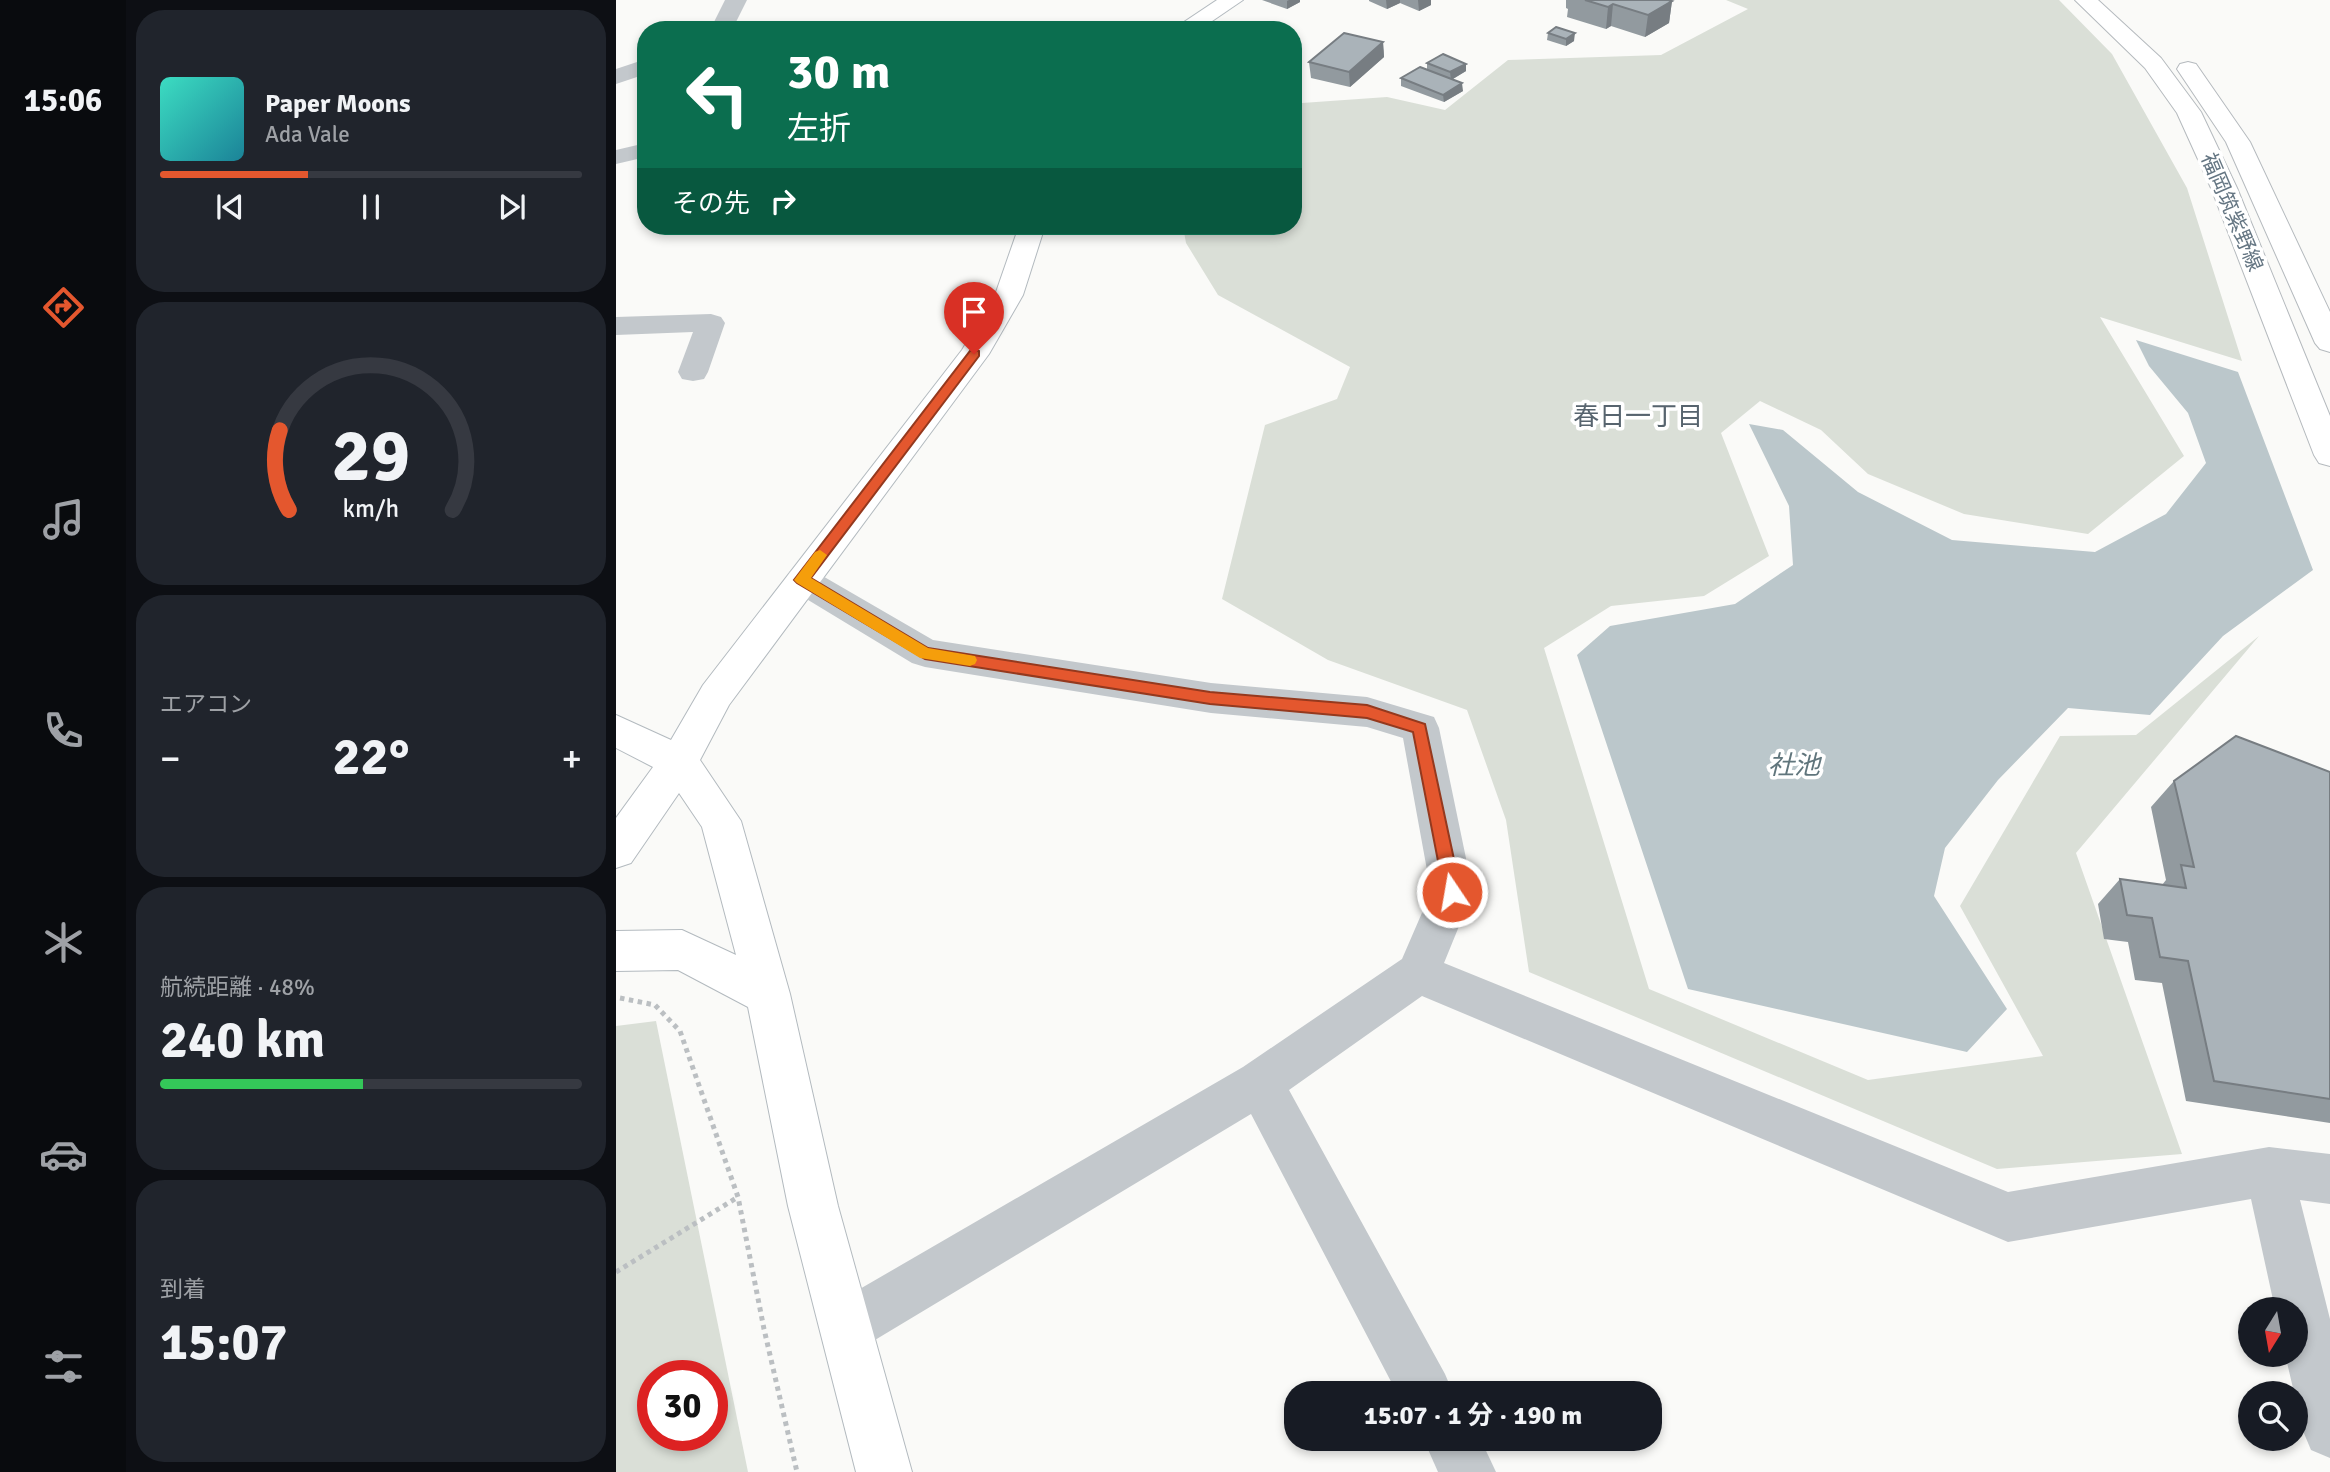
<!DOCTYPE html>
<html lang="ja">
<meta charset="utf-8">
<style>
body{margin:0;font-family:Signika,"Noto Sans JP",sans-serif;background:#20242c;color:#f1f3f6;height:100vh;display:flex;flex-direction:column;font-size:26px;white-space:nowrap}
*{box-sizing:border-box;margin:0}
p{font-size:23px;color:#9ea1a6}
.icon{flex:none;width:38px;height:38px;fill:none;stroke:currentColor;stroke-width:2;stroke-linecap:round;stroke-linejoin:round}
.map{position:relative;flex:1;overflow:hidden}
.side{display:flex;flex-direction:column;gap:10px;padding:10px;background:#0d0f14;width:490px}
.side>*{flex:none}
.hud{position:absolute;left:21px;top:21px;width:665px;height:214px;border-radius:28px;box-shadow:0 4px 10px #0003;background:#0b6e4f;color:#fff;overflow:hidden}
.needle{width:46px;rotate:191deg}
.fabs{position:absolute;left:1622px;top:1297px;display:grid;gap:14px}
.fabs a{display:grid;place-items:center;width:70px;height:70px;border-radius:50%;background:#171b24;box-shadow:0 4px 10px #0003;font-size:35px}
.speed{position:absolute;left:21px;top:1360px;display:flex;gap:14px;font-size:35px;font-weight:700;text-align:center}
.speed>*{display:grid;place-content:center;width:91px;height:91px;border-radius:50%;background:#171b24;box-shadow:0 4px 10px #0003;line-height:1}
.speed .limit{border:10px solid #d22;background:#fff;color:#111}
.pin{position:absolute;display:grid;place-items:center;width:60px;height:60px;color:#fff;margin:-72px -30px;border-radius:50% 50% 50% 0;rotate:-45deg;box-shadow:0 0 7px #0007}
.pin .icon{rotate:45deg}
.me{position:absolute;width:77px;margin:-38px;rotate:348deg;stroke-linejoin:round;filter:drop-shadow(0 0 5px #0008)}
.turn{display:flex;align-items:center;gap:24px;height:147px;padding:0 35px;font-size:32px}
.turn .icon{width:91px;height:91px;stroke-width:2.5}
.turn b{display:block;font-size:49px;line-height:60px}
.then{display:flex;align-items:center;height:66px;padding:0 35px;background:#0003;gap:14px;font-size:26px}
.big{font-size:52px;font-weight:700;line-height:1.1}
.side .card{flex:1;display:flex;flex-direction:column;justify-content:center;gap:10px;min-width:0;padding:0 24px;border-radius:28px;background:#20242c}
.side .dial{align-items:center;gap:0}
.dial svg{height:182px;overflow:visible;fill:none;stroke:#363941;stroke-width:7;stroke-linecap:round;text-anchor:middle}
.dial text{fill:#f1f3f6;stroke:none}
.song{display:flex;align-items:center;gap:21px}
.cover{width:84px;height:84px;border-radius:10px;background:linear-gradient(135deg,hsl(170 70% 55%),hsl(190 70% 35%))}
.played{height:7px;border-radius:4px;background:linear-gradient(90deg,#e4572e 35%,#363941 35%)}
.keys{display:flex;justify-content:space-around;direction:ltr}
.heat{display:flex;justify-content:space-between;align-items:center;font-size:38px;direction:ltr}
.charge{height:10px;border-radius:5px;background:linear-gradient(90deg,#34c759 48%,#363941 0)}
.trip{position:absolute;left:668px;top:1381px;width:378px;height:70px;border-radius:28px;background:#171b24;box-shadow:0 4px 10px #0003;font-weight:700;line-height:70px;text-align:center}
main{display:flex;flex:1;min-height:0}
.dock{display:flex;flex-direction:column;width:126px;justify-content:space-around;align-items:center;background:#090b0e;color:#9ea1a6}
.dock .icon{width:49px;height:49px}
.dock .on{color:#e4572e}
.dock b{font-size:32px;color:#f1f3f6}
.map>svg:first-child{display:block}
</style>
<main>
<nav class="dock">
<b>15:06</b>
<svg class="icon on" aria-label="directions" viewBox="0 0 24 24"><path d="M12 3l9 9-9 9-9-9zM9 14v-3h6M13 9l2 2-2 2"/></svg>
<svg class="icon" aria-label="music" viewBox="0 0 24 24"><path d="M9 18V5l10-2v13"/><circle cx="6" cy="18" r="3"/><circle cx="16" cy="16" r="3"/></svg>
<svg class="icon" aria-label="phone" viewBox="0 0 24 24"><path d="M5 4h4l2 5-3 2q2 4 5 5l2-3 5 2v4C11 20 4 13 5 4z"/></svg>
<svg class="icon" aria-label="climate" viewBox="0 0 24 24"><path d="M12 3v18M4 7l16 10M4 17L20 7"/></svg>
<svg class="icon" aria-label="car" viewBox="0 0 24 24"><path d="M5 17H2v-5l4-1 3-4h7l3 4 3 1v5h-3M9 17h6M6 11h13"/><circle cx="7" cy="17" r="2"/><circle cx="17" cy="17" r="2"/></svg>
<svg class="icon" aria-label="filters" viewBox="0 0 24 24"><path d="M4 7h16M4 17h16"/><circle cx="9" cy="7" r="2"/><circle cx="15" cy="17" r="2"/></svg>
</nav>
<section class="side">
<div class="card">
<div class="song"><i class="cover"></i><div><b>Paper Moons</b><p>Ada Vale</p></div></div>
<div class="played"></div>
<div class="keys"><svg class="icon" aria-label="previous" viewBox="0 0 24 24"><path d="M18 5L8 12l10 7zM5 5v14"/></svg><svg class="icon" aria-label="pause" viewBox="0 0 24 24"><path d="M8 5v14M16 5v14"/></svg><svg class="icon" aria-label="next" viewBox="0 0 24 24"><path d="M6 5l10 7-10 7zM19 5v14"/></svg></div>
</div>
<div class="card dial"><svg viewBox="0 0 100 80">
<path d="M14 69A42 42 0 1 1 86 69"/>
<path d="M14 69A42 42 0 0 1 10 34" stroke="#e4572e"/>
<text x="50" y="56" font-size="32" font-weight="700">29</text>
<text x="50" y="72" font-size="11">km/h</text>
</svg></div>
<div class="card"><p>エアコン</p>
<div class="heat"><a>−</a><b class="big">22°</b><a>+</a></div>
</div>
<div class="card"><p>航続距離 · 48%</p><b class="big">240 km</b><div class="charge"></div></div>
<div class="card"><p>到着</p><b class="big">15:07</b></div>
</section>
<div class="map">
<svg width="1714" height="1472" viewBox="0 0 1714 1472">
<rect width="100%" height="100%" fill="#fafaf8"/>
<g fill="#dadfd7" fill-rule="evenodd">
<polygon points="1110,0 1443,0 1496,54 1571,188 1626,361 1484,317 1568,456 1472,534 1348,514 1252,474 1205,430 1144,401 1105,433 1153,556 1088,596 995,606 928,648 1033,989 1252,1080 1427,1056 1344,906 1444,736 1520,735 1643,636 1460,853 1566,1154 1381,1169 913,972 890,820 851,710 712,660 606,599 649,425 721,399 734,367 602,295 570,243 567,226 677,226 677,101 686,103 771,97 829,110 892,60 1045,55 1132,9"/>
<path d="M40 1021 132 1472H0V1026ZM37 1376H96V1435H37Z"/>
</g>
<polygon fill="#bbc7cb" points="1520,340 1622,372 1697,570 1607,636 1534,715 1452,708 1382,780 1329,848 1318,896 1391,1009 1351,1052 1072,989 961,655 994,626 1119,604 1177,565 1173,506 1133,424 1167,430 1242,492 1336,540 1479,552 1550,514 1590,463 1572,413 1533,366"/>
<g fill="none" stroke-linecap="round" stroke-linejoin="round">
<defs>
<g id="secondary">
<polygon points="601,0 627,0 583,30 556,30"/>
<polygon points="403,226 429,226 407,295 373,354 113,705 84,760 125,821 174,994 222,1206 296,1472 240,1472 172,1206 132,1007 62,970 0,971 0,931 66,930 120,955 86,827 63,793 15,863 0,868 0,818 37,767 0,748 0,715 55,740 87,685 346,350 379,295"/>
</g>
<g id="primary">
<polygon points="1459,0 1482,0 1545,58 1585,112 1621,188 1714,416 1714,466 1703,463 1698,455 1595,188 1561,113 1529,68"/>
<polygon points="1572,62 1580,64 1634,142 1714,312 1714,352 1704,349 1699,343 1610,142 1561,69 1564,64"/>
</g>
</defs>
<use href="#secondary" stroke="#b3babf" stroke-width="2"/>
<use href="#primary" stroke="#b5babe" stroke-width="2"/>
<g stroke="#bbbfc2" stroke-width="5" stroke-dasharray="4.5 4.5" stroke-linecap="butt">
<polyline points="4,998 39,1005 64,1031 122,1197 148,1329 181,1472"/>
<polyline points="0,1272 122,1197"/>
</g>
<g fill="#c3c8cc" fill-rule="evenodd">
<polygon points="109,0 131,0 116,30 94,30"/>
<polygon points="30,59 30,74 0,84 0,69"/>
<polygon points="30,143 30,157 0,164 0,150"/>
<polygon points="95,314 105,317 109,323 92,372 88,379 77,381 66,379 62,372 77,332 0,335 0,317"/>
<polygon points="186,567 198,571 317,640 595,683 751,697 818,717 823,728 857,892 828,963 1392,1192 1653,1147 1714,1154 1714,1204 1684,1200 1714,1319 1714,1458 1695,1450 1687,1431 1669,1354 1680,1354 1680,1309 1659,1309 1635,1199 1392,1242 806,996 673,1090 829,1374 837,1393 781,1393 635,1114 249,1346 230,1353 211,1346 204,1327 211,1308 627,1067 786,959 815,892 787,738 751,727 595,713 309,667 296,663 174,589 169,580 174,571"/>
<polygon points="807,1438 864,1438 880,1472 822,1472"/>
</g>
<use href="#secondary" fill="#fff" fill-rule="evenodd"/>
<use href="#primary" fill="#fff" fill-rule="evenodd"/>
</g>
<g fill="#929a9f">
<polygon points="646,0 684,0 684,2 671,9"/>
<polygon points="753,0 815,0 815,5 803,11 784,3 771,9 753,1"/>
<polygon points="950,0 1052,0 1056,1 1053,23 1029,37 995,26 990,29 951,17 952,9 950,8"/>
<polygon points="932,33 958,41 950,46 931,40"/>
<polygon points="767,42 768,57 734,87 695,78 693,62"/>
<polygon points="811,63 850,71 837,79 847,91 828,102 785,86 785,78 811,69"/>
<polygon points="1714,772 1714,1123 1570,1101 1546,983 1519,980 1512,942 1488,939 1482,904 1504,879 1546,885 1550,880 1535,807 1558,781"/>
</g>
<g fill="#777d82">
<polygon points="673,0 684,0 684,2 671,9 671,1"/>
<polygon points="770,0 784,0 784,3 771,9"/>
<polygon points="802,0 815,0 815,5 803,11"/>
<polygon points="1056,1 1053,23 1029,37 1032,15"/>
<polygon points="997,4 995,26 990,29 992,7"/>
<polygon points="959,33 958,41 950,46 950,39"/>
<polygon points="767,42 768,57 734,87 733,72"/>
<polygon points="850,64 850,71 835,80 834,72"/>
<polygon points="846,83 847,91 828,102 827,95"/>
</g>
<g fill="#aab3b9" stroke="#777d82" stroke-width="2">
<polygon points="969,0 1052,0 1056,1 1032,15 997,4 992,7"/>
<polygon points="940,27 959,33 950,39 932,33"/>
<polygon points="728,33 767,42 733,72 693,62"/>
<polygon points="827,54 850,64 834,72 811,63"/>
<polygon points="804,67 846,83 827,95 785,78"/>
<polygon points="1620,736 1714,772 1714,1099 1598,1081 1572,961 1544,957 1536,918 1511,915 1504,879 1570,888 1565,865 1578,867 1558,781"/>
</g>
<polygon fill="#e4572e" stroke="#94391e" stroke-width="2" points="358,350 363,351 363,356 195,578 312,648 594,692 751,705 809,724 845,892 843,897 836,899 830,897 828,892 797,732 751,718 594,704 309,659 181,583 178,580 181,576 354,351"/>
<polygon fill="#f59e0b" points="204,550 211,555 195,578 312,648 359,656 361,660 359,664 354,666 304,658 181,583 178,580 199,552"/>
<g text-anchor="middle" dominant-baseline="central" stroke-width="7" stroke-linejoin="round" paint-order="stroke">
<g font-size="21" fill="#657683" stroke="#fff">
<text transform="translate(1616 212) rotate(67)">福岡筑紫野線</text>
</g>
<g font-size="26" fill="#57646e" stroke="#fff">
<text x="1022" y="417">春日一丁目</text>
</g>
<g font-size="26" font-style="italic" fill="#60757c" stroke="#fff">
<text x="1178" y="766">社池</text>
</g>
</g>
</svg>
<div class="fabs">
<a><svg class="needle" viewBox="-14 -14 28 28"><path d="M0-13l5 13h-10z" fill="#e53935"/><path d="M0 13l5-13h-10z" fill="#9ea1a6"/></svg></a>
<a><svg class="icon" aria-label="search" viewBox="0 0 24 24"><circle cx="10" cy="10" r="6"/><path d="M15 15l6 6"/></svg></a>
</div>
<div class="speed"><div class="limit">30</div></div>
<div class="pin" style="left:358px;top:354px;background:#d93025"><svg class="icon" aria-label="arrive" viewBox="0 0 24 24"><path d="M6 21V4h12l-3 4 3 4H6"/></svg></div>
<svg class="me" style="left:836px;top:892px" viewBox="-20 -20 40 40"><circle r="17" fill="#e4572e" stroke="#fff" stroke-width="3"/><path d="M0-11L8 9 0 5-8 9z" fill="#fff"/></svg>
<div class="trip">15:07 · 1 分 · 190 m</div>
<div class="hud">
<div class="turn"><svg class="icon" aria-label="left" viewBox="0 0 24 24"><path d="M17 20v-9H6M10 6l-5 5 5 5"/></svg><div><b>30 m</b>左折</div></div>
<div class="then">その先<svg class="icon" aria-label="right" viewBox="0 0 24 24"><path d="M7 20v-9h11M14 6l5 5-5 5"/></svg></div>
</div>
</div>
</main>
